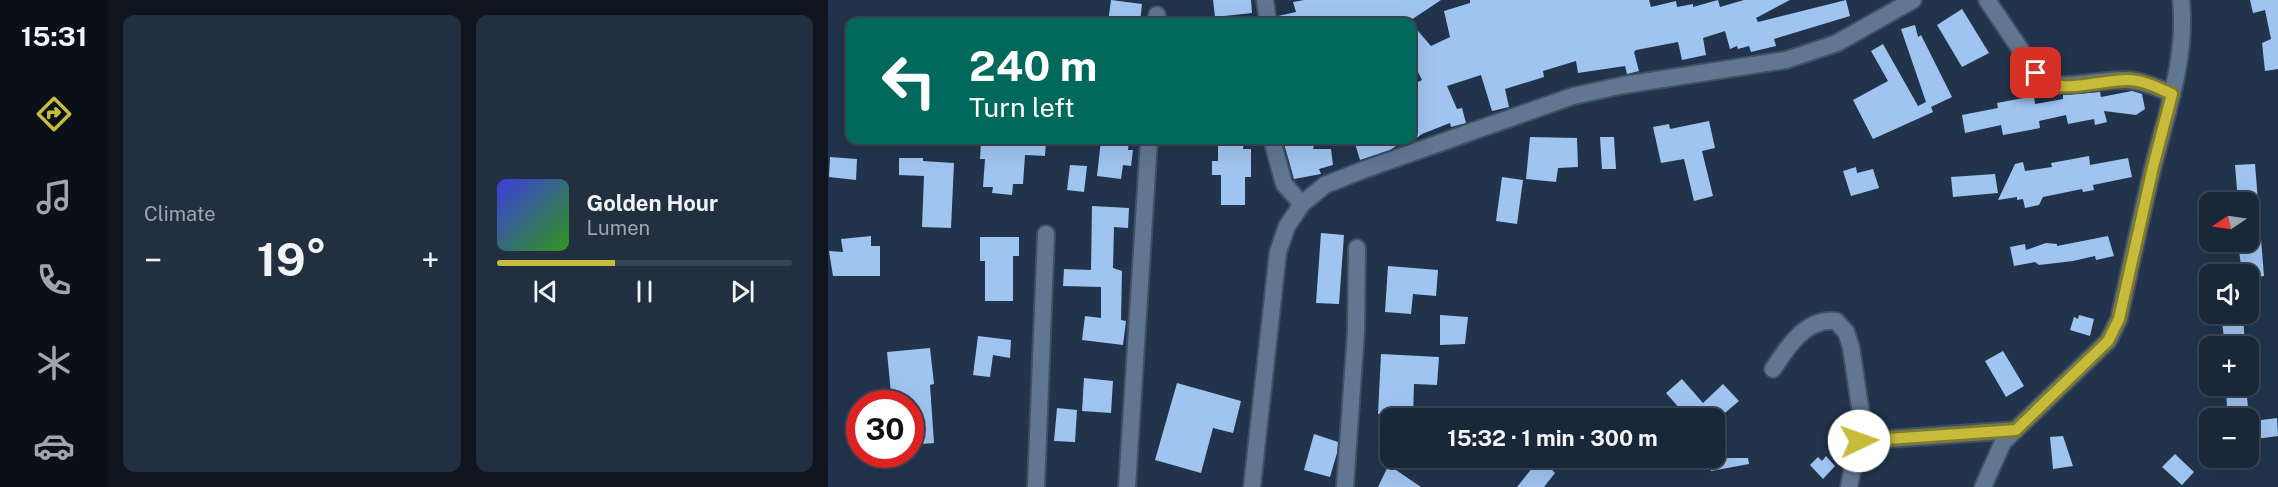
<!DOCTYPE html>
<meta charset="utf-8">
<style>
body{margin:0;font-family:"Public Sans",sans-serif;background:#222f41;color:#f1f3f6;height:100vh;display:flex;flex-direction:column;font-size:22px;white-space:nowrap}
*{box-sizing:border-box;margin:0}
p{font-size:20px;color:#9fa5ae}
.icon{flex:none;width:33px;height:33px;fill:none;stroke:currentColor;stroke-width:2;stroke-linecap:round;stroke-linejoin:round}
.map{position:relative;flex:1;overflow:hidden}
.side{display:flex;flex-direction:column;gap:15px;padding:15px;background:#0e151f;width:720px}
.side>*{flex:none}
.hud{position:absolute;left:18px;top:18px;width:570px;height:126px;border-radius:12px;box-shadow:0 6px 24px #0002,0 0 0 2px #374453;background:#00695c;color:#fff;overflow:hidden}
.needle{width:39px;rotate:257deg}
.fabs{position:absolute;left:1371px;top:192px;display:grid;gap:12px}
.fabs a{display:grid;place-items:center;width:60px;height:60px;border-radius:12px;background:#192739;box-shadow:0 6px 24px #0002,0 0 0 2px #374453;font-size:30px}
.speed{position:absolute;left:18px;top:390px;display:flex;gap:12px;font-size:30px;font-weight:700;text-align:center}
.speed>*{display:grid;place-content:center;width:78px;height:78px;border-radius:50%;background:#192739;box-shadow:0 6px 24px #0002,0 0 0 2px #374453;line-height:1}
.speed .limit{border:9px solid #d22;background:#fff;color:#111}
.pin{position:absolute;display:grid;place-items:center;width:51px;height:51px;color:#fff;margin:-26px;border-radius:12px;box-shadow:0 3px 9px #0006}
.me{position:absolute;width:66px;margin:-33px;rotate:87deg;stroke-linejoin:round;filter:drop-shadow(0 0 4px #0008)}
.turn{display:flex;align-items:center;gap:21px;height:126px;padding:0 24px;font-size:27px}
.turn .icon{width:78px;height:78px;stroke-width:2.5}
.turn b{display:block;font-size:42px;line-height:51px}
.big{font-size:45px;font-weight:700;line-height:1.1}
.side .card{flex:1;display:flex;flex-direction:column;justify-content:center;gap:9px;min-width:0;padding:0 21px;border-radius:12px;background:#222f41}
.song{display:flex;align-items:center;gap:18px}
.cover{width:72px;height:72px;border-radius:9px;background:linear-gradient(135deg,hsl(240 70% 55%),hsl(110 70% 35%))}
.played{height:6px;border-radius:3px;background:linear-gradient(90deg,#c7bb3c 40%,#374453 40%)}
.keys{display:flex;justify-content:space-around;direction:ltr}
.heat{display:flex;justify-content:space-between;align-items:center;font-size:33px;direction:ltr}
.side .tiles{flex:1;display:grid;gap:15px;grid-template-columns:repeat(2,1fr)}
.trip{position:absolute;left:552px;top:408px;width:345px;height:60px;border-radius:12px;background:#192739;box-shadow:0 6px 24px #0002,0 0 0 2px #374453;font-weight:700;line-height:60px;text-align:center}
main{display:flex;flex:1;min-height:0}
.tab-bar{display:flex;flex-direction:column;width:108px;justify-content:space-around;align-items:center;background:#0a1017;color:#9fa5ae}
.tab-bar .icon{width:42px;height:42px}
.tab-bar .selected{color:#c7bb3c}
.tab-bar b{font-size:27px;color:#f1f3f6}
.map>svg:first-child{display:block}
</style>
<main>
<nav class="tab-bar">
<b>15:31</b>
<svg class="icon selected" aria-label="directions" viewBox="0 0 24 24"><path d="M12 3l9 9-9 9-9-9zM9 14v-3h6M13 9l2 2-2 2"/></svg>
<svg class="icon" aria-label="music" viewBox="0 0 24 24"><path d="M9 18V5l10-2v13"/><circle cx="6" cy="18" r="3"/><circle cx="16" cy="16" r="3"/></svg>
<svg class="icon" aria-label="phone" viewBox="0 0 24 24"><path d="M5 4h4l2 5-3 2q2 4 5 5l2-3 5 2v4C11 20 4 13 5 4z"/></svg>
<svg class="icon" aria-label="climate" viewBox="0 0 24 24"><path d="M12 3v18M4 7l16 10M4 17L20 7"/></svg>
<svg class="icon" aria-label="car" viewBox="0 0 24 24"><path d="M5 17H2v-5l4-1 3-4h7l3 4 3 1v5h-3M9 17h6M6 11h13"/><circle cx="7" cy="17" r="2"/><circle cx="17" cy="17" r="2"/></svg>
</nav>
<section class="side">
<div class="tiles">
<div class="card"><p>Climate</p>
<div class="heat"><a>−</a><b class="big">19°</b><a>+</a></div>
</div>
<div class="card">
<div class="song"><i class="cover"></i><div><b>Golden Hour</b><p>Lumen</p></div></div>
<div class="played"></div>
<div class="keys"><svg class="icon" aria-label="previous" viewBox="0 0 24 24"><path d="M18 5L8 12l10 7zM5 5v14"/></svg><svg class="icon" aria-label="pause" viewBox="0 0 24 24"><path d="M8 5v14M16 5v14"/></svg><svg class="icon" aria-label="next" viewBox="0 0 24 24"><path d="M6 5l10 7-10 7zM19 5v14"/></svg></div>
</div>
</div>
</section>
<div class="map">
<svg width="1450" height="487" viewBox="0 0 1450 487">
<rect width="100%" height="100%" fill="#21344c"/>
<g fill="#a0c4f0">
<polygon points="283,0 314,4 312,22 280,22"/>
<polygon points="385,0 423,0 424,13 387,17"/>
<polygon points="476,0 613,0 580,22 450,22 450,16 468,12 465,2"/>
<polygon points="642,0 821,0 823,7 848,1 849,7 865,4 865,7 890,0 892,7 916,0 962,0 928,18 930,22 1018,0 1022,16 946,39 948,46 923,52 921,46 910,49 909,46 902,49 897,31 875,38 878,55 854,60 850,42 808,50 806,52 811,71 799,74 797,66 750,73 748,61 715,71 716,77 677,89 681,107 664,111 653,75 619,86 629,109 634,108 638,123 623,127 622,123 594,134 584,141 584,85 594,80 584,60 584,24 603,46 622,37 616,11 642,3"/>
<polygon points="1422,0 1450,0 1450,69 1437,71 1434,43 1443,39 1437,10 1425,13"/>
<polygon points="1134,9 1161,53 1134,67 1109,25"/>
<polygon points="1087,25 1090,37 1093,35 1124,97 1103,107 1105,112 1045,139 1025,100 1060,81 1043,51 1055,44 1090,106 1098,102 1073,29"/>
<polygon points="1304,91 1314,94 1317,109 1308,115 1276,111 1279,122 1267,125 1266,119 1240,124 1238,115 1211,121 1212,128 1175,135 1173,125 1137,133 1134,115 1170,108 1169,103 1206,96 1207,104 1235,99 1235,95 1272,92 1273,97"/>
<polygon points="881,121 887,148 874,151 885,196 866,201 856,159 833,163 825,127 841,124 842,129"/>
<polygon points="702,137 749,138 750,167 730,168 728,182 698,179"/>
<polygon points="772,137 786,137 788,169 774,169"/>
<polygon points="153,140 218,140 217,156 197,155 195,184 185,184 184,195 164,193 165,187 155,187 157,159 152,159"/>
<polygon points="273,140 301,140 300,150 305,150 303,166 295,165 293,179 269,176"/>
<polygon points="390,140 416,140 415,149 423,149 423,177 417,177 417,205 393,205 393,175 384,175 384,161 390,161"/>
<polygon points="455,140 487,140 485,149 503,149 505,165 491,169 493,174 466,179"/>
<polygon points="526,140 577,140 562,150 532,160"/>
<polygon points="1261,156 1262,165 1300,158 1304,177 1265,185 1266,190 1255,192 1254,189 1215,197 1211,205 1197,208 1195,199 1189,200 1189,197 1170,200 1187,164 1195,162 1197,171 1224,167 1223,163"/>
<polygon points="2,157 29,159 28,180 1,177"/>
<polygon points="71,158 95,158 95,161 126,163 123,228 94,227 96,176 71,175"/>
<polygon points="1427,164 1436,276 1420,278 1420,274 1414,274 1410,242 1420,242 1420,202 1410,202 1407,165"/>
<polygon points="242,165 259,166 256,192 239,190"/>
<polygon points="1028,167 1029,173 1045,169 1051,188 1023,196 1015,171"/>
<polygon points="1167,174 1170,193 1125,197 1123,177"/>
<polygon points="674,177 695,180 689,224 668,221"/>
<polygon points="264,206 301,208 300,228 286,227 285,268 294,271 293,320 298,321 295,345 254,340 257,316 273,318 273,287 235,286 236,269 263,270"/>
<polygon points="493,233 516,235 511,304 488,303"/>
<polygon points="43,236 43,246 52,246 52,276 5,276 1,251 15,252 13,239"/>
<polygon points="1280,236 1286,256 1268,260 1267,256 1245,261 1211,265 1207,262 1186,266 1182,247 1197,244 1198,250 1218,243 1229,244 1229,246"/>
<polygon points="152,237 191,237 191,256 185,256 185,301 157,301 157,261 152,261"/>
<polygon points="560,266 610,270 608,296 585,294 583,314 557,312"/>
<polygon points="1393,314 1415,314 1417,346 1397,346"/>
<polygon points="612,315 640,317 637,344 612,345"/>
<polygon points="1251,315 1266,319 1262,336 1242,330 1246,317 1250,319"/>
<polygon points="150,336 183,340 182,358 165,355 162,377 145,375"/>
<polygon points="102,348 106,384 102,385 106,443 82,445 82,404 64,404 59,352"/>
<polygon points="1175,351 1196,386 1178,397 1157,361"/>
<polygon points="553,354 611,357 609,385 586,384 585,416 550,414"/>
<polygon points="256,378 285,381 283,413 254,411"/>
<polygon points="854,379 875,403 895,384 911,401 891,418 860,418 838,393"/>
<polygon points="349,383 413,401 405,433 385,428 373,473 327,460"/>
<polygon points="1418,386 1420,408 1399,409 1398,388"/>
<polygon points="229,408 249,410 247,442 226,441"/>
<polygon points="1449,418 1450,436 1428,439 1426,421"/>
<polygon points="893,431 898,458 920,458 921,464 883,471 880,458 886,458 886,432"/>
<polygon points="486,434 510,442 509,453 502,477 476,470"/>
<polygon points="1235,436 1245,466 1225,469 1222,437"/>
<polygon points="1347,454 1366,472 1354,485 1334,467"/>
<polygon points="998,456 1007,466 995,479 982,465 990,457 994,461"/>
<polygon points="564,458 576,458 603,469 568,470 593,487 550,487"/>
<polygon points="712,458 727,473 716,487 689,487"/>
</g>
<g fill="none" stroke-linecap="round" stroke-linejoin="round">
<defs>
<g id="street">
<polyline points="437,0 440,22"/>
<path d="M1159 0 1215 83C1244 89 1271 79 1299 80 1315 81 1330 88 1344 94"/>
<polyline points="329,22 329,15"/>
<polyline points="444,140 456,184 474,204"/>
<path d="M945 369C960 346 978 318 1008 321L1018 332 1023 347 1034 420 1021 487"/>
<polyline points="1031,441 1188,430"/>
<polyline points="208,487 218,234"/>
<polyline points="299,487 321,140"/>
<polyline points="424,487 450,252 459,226 474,204 497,185 535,170 745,96 796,85 958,60 1009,43 1085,0"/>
<polyline points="517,487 528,331 529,248"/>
<path d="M1155 487 1175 442 1280 341 1291 319C1302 268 1313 217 1325 167 1339 112 1359 57 1353 0"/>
</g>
</defs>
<use href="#street" stroke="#405064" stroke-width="20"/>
<use href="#street" stroke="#607691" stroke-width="16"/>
</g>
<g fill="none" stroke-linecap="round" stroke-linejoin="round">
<defs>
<path id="route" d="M1031 441 1188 430 1280 341 1291 319 1325 167 1344 94C1330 88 1315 80 1299 80 1275 80 1240 92 1218 83 1213 81 1211 77 1208 73"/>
</defs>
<use href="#route" stroke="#817a27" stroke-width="15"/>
<use href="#route" stroke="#c7bb3c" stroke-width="10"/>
</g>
</svg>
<div class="fabs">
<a><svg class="needle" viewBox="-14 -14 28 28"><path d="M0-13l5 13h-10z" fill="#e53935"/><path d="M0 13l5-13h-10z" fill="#9fa5ae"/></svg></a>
<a><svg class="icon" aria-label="sound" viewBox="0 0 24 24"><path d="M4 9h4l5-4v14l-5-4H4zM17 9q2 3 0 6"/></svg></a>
<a>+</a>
<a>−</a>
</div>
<div class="speed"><div class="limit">30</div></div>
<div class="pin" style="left:1208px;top:73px;background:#d93025"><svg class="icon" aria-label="arrive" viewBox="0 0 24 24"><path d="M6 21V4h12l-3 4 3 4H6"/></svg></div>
<svg class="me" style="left:1031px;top:441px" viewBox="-20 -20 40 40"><circle r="19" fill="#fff"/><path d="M0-13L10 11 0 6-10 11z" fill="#c7bb3c"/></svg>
<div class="trip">15:32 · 1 min · 300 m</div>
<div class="hud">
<div class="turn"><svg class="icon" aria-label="left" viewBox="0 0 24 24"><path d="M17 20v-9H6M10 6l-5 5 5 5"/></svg><div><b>240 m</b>Turn left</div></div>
</div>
</div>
</main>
